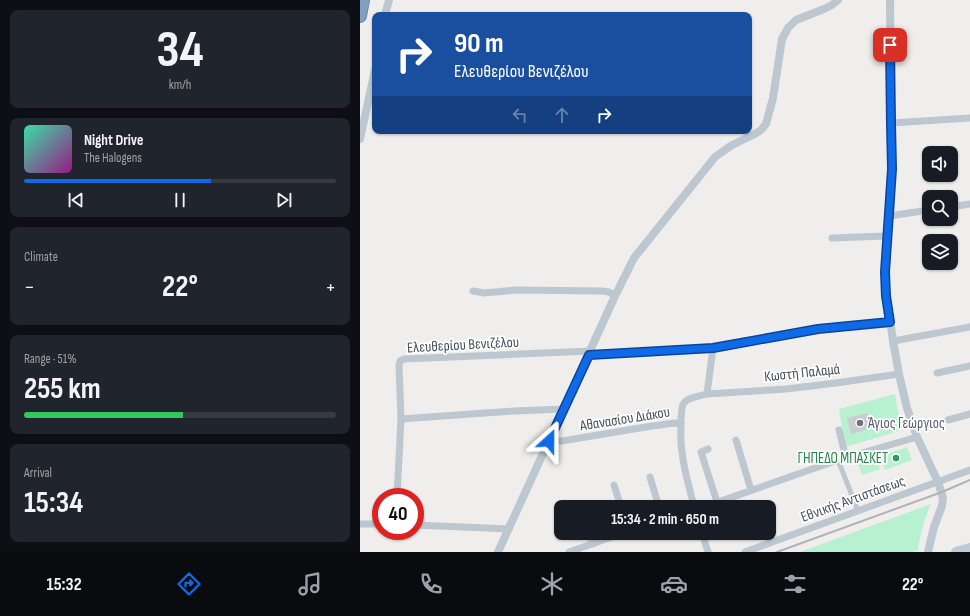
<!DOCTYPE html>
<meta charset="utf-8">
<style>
body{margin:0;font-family:"Sofia Sans Condensed",sans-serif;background:#20242c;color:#f1f3f6;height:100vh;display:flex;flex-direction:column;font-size:15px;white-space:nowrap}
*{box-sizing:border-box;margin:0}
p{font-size:13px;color:#9ea1a6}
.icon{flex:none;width:22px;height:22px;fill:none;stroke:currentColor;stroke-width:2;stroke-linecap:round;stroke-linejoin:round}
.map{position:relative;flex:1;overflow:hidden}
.side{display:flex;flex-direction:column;gap:10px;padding:10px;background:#0d0f14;width:360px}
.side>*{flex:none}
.hud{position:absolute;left:12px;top:12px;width:380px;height:122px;border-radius:8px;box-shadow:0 1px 3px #0004;background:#1a4fa0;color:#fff;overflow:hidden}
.fabs{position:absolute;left:562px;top:146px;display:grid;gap:8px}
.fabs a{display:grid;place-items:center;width:36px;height:36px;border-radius:8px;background:#171b24;box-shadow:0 1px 3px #0004;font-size:20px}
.speed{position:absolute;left:12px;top:488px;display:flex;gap:8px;font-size:20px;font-weight:700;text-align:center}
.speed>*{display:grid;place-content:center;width:52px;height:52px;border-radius:50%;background:#171b24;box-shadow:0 1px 3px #0004;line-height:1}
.speed .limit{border:6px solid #d22;background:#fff;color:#111}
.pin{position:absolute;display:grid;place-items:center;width:34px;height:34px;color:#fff;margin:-17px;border-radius:8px;box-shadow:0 2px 6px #0006}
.me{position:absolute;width:44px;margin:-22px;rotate:24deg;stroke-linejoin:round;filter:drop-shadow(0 0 3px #0008)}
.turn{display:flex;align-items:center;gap:14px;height:84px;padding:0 16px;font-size:18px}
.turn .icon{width:52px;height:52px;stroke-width:2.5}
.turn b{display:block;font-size:28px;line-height:34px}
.lanes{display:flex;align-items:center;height:38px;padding:0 16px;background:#0003;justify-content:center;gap:20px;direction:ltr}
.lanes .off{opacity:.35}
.big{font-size:30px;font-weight:700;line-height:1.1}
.side .widget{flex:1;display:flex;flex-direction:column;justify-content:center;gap:6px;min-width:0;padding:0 14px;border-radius:8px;background:#20242c}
.side .dial{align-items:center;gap:0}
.dial b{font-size:52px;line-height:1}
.song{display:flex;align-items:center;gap:12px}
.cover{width:48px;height:48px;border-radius:6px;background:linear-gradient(135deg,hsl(160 70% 55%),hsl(310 70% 35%))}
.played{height:4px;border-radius:2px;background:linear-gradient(90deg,#0f6ae8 60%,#363941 60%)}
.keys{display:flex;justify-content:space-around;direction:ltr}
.heat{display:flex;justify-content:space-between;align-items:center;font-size:22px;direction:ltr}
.charge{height:6px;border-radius:3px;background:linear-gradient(90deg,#34c759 51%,#363941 0)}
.trip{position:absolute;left:194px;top:500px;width:222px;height:40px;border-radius:8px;background:#171b24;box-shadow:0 1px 3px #0004;font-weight:700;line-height:40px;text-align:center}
.tab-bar{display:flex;height:64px;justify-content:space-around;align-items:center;background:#090b0e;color:#9ea1a6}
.tab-bar .icon{width:28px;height:28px}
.tab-bar .current{color:#0f6ae8}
.tab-bar b{font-size:18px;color:#f1f3f6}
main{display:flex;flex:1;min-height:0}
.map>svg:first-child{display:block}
</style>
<main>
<section class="side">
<div class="widget dial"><b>34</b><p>km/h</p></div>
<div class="widget">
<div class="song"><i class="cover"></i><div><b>Night Drive</b><p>The Halogens</p></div></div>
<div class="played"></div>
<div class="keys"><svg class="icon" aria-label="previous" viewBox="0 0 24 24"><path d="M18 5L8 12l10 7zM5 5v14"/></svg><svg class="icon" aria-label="pause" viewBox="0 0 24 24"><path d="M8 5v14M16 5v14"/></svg><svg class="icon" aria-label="next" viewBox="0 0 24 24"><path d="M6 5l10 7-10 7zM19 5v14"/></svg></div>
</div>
<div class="widget"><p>Climate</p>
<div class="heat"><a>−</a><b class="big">22°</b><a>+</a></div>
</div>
<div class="widget"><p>Range · 51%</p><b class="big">255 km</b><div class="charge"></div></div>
<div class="widget"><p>Arrival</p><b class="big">15:34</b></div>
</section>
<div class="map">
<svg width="610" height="552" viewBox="0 0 610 552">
<rect width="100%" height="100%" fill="#f0eded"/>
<g fill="#b8f1cf">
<polygon points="535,394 540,423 540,429 536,432 485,447 479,409"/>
<polygon points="547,447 552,460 525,470 520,456"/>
<polygon points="516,458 520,469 502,475 498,464"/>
<path d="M571 504C564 519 560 534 558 550L551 552H440Z"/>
</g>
<polygon fill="#c9ccd2" points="508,413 512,428 491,434 487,418"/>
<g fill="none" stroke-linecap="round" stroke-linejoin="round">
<defs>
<polyline id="motorway" points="0,16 3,0"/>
</defs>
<use href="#motorway" stroke="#6d89ab" stroke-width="14"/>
<polyline stroke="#bcc7d0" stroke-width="5" points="478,460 498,511"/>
<g stroke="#bcc7d0" stroke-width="7">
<polyline points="531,123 610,118"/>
<polyline points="591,207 610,204"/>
<polyline points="529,216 569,210"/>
<polyline points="472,238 527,236"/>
<polyline points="113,291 124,293 157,290 242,291 249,292 255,296"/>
<polyline points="533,341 610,327"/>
<polyline points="229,355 353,348 457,329 530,322"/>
<polyline points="577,373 610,366"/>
<polyline points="347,394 426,389 476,383 539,374"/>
<polyline points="41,419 155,411 203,409"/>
<polyline points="588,420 610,414"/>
<polyline points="479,430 486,458"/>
<polyline points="376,440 391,490"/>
<polyline points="189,441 202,441 292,426 315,423 321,424"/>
<polyline points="348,449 341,452 357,502"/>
<polyline points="290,477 299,507"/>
<polyline points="254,485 261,507"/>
<polyline points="37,497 41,419 39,365 40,361 44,359 230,351"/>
<polyline points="220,506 220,507"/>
<path d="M334 507C330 489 324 471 322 452 320 441 321 429 321 418 322 413 321 406 324 403 328 397 340 396 347 394L353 348"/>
<polyline points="344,507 478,460 557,437"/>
<polyline points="0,524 21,524"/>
<polyline points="55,525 149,529"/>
<polyline points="229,533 233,544"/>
<polyline points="342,533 348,552"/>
<polyline points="209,552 263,533"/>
<polyline points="385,552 610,470"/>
</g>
<g stroke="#bcc7d0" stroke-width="8">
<polyline points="530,0 531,123 532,169 526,254 525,285 533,341 539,374 547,408 557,437 578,482 583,498 582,506 574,527 568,552"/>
<polyline points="25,15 29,0"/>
<polyline points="0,139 15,70"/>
<polyline points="138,552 255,296 274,258 355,157 372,145 395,134 401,130 406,124 413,98 422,39 428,28 436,20 464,9 472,5 478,0"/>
</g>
<polyline stroke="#becad8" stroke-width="10" points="596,552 610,548"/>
<use href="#motorway" stroke="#819fbf" stroke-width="12"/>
<polyline stroke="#afb2b8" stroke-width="2" points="417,552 582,492 610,480"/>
</g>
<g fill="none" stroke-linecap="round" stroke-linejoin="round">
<defs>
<polyline id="route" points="189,441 229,355 353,348 458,329 530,322 526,296 525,272 532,169 531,124 530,45"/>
</defs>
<use href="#route" stroke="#0a4597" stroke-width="10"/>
<use href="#route" stroke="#0f6ae8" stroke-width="7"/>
</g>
<circle fill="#6b7280" stroke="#fff" stroke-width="1.5" cx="500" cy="423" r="4"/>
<circle fill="#2e9e5b" stroke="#fff" stroke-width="1.5" cx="536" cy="458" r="4"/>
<g text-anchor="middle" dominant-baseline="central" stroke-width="3.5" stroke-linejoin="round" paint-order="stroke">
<g font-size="15" fill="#44505b" stroke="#fff">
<text transform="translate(103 345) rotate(-3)">Ελευθερίου Βενιζέλου</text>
<text transform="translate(442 373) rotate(-6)">Κωστή Παλαμά</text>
<text transform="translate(265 419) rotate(-9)">Αθανασίου Διάκου</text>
<text transform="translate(493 499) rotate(-20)">Εθνικής Αντιστάσεως</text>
</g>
<g font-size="15" fill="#5b616d" stroke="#fff" text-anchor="start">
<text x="508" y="423">Άγιος Γεώργιος</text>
</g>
<g font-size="15" fill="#27864d" stroke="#fff" text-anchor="end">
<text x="528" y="458">ΓΗΠΕΔΟ ΜΠΑΣΚΕΤ</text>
</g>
</g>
</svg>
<div class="fabs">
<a><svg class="icon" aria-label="sound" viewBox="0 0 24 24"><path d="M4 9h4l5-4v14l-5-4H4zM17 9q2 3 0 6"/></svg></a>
<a><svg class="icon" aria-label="search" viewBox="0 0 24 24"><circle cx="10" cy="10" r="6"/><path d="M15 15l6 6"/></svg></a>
<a><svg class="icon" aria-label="layers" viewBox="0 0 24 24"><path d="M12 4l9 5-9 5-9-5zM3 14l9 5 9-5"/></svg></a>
</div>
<div class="speed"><div class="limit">40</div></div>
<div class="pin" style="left:530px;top:45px;background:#d93025"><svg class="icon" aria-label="arrive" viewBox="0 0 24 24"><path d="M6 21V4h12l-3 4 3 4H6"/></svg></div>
<svg class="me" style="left:189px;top:441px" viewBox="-20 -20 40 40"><path d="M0-17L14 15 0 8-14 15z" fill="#0f6ae8" stroke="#fff" stroke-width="4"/></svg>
<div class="trip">15:34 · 2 min · 650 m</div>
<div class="hud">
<div class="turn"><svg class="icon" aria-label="right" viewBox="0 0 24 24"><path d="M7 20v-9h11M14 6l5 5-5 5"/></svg><div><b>90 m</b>Ελευθερίου Βενιζέλου</div></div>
<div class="lanes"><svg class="icon off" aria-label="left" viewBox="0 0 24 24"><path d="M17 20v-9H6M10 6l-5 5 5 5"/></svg><svg class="icon off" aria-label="ahead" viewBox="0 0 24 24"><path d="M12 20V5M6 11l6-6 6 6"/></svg><svg class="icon" aria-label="right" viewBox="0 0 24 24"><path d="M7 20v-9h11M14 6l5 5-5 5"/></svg></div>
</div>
</div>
</main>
<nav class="tab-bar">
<b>15:32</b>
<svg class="icon current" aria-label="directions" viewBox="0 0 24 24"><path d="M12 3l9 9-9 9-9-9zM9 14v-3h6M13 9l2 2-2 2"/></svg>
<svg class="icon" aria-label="music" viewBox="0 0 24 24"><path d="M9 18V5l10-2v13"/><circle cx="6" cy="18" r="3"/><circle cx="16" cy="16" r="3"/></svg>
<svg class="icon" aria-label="phone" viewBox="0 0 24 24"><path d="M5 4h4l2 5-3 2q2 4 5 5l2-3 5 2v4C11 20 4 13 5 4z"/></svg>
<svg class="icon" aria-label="climate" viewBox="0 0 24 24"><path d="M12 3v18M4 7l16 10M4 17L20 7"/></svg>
<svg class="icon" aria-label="car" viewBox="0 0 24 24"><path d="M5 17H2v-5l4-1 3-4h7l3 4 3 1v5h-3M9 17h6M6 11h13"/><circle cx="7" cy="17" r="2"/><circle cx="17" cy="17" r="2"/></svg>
<svg class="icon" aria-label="filters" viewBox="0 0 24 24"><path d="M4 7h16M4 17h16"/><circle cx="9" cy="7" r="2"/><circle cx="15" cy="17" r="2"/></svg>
<b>22°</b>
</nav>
